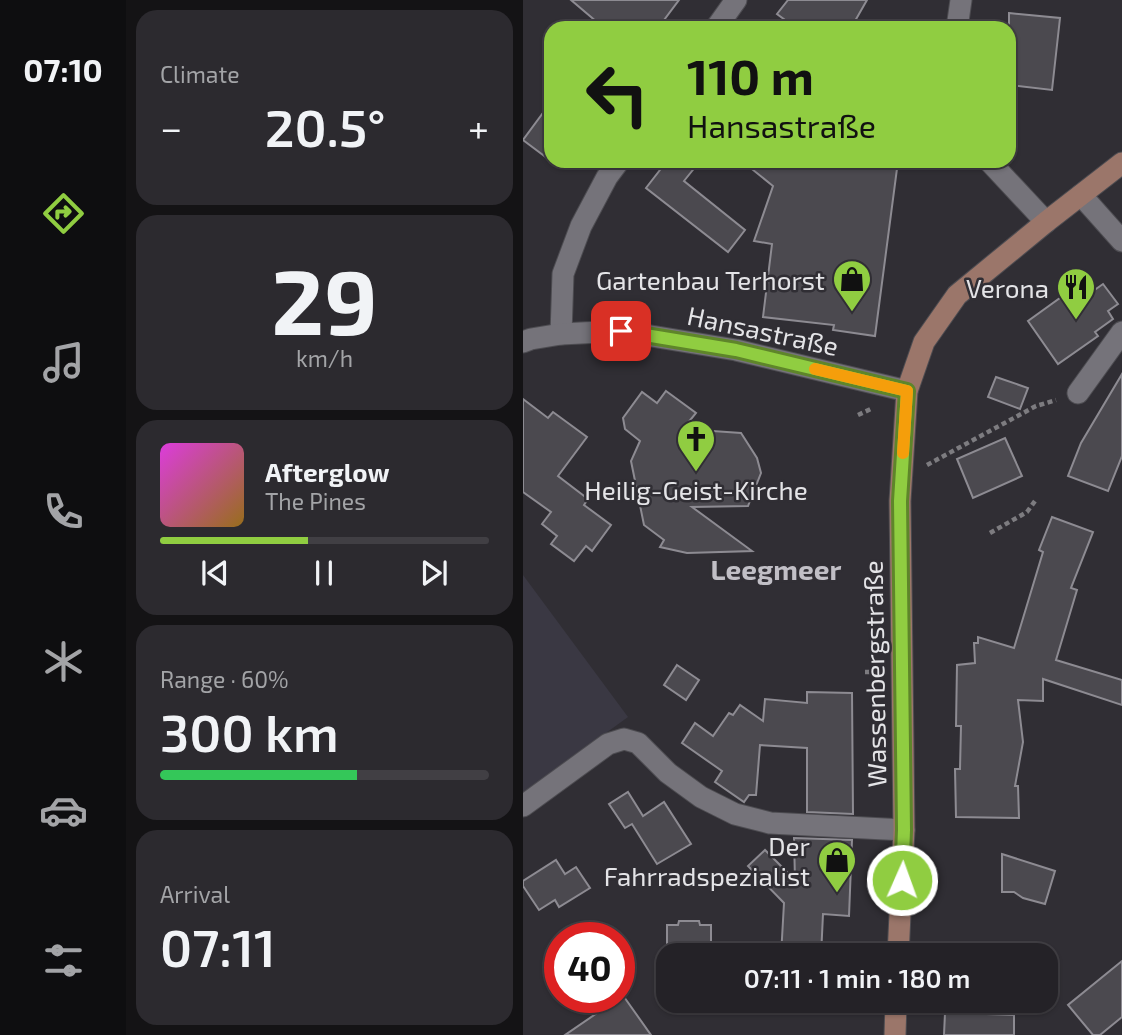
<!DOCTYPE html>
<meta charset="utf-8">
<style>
body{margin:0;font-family:"Exo 2",sans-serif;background:#2c2a2f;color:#f1f3f6;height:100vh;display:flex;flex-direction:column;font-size:26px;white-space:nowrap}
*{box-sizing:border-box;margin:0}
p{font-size:23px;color:#a3a4a7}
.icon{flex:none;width:38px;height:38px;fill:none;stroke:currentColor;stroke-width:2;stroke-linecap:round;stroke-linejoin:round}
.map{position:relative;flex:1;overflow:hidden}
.sheet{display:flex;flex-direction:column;gap:10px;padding:10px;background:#141315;width:397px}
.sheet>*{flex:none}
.hud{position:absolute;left:21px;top:21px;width:472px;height:147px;border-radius:21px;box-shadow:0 2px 5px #0004,0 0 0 2px #413f44;background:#90cd41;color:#111;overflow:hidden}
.speed{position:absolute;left:21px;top:922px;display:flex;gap:14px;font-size:35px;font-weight:700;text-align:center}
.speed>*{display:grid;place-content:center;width:91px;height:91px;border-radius:50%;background:#242227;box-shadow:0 2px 5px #0004,0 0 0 2px #413f44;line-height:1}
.speed .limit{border:10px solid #d22;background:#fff;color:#111}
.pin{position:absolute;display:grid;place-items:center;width:60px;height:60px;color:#fff;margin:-30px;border-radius:14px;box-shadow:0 4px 10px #0006}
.me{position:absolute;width:77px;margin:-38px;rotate:2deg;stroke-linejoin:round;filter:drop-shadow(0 0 5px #0008)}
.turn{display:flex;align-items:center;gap:24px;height:147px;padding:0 28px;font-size:32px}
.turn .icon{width:91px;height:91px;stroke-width:2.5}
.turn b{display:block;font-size:49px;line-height:60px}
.big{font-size:52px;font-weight:600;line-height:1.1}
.sheet .tile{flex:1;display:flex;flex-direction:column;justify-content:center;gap:10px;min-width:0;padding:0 24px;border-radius:21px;background:#2c2a2f}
.sheet .dial{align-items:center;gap:0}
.dial b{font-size:91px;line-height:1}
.song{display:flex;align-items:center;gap:21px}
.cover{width:84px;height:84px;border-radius:10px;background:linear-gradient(135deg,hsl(300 70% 55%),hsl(40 70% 35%))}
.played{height:7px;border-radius:4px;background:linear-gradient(90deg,#90cd41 45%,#413f44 45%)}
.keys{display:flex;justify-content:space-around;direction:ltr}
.heat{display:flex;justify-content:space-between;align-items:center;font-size:38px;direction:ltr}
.charge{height:10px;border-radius:5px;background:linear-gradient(90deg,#34c759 60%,#413f44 0)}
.trip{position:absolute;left:133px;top:943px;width:402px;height:70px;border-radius:21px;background:#242227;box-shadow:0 2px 5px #0004,0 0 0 2px #413f44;font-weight:600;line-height:70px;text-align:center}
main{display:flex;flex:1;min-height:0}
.tab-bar{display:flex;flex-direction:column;width:126px;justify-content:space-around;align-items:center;background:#0e0e10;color:#a3a4a7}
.tab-bar .icon{width:49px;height:49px}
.tab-bar .selected{color:#90cd41}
.tab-bar b{font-size:32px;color:#f1f3f6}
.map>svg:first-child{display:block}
</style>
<main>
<nav class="tab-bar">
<b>07:10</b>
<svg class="icon selected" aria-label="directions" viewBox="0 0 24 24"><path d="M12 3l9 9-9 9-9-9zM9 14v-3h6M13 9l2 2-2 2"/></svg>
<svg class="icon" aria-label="music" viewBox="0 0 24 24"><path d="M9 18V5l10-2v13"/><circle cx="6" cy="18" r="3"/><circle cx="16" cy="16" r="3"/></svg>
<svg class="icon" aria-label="phone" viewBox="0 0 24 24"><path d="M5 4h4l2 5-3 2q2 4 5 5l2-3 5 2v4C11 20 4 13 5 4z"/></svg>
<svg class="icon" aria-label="climate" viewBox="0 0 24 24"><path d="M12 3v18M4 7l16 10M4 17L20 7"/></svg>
<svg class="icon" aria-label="car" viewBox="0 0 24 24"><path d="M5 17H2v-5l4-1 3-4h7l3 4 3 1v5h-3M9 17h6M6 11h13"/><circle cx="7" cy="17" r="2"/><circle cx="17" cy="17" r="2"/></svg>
<svg class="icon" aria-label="filters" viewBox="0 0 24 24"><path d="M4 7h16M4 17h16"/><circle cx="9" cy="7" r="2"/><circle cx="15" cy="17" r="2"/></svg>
</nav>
<section class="sheet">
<div class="tile"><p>Climate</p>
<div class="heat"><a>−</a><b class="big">20.5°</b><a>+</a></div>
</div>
<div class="tile dial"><b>29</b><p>km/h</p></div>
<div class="tile">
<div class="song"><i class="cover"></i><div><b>Afterglow</b><p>The Pines</p></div></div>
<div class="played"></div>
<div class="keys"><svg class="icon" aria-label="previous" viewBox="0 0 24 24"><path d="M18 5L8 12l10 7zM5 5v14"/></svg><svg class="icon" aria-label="pause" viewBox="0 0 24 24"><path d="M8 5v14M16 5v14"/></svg><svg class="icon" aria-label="next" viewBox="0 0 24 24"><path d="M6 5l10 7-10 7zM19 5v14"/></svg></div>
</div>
<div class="tile"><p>Range · 60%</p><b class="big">300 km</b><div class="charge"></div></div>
<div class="tile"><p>Arrival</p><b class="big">07:11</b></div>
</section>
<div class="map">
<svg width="599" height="1035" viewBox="0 0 599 1035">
<rect width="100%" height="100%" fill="#302e34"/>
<polygon fill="#3a3843" points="0,575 105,717 0,793"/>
<g fill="#4b494f" stroke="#8d8b92" stroke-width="2">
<polygon points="48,0 156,0 135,28 81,28"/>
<polygon points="265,0 344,0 328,28 273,28 254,14"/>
<polygon points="486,13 537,18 529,90 486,85"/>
<polygon points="28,102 28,161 0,140"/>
<polygon points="144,161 177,161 161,181 222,230 205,252 123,188"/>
<polygon points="219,161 375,161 352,336 310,330 311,325 240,317 249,244 231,241 250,186"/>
<polygon points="562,280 570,291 580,284 595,304 585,311 590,319 572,332 575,336 535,364 505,321"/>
<polygon points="599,374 599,456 585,491 545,476 558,443"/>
<polygon points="473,377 505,388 497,409 465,397"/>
<polygon points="143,391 173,413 160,429 218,433 234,458 238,473 225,506 169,507 229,551 164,553 137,547 141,540 121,525 108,461 117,441 102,429 100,418 119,392 134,403"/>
<polygon points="0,399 25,418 30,412 64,437 35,476 65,499 61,505 88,525 69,551 63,546 51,561 28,544 34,536 19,524 28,512 0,492"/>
<polygon points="482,438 499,476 450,498 434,459"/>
<polygon points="529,517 570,532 548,588 554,590 533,660 599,680 599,705 520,679 520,701 495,700 500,742 492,786 495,786 496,818 433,817 432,769 437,769 438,726 433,726 434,665 452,663 451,643 455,643 455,637 491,648 520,552 516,550"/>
<polygon points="154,665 176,680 163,700 141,685"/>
<polygon points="284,692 329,693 330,814 284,812 284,748 237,745 233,795 226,795 221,802 192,782 199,771 159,743 172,723 190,736 206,713 210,715 217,705 240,721 242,699 284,703"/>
<polygon points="105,792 120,816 141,802 168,844 134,864 109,824 102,828 86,804"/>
<polygon points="271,838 329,840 326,916 300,914 298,956 258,956 261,903 225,866 242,850 272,880"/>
<polygon points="479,854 532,871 522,904 500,898 491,892 479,892"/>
<polygon points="33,860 42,874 53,867 67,888 36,907 32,900 16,910 0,886 0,881"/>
<polygon points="156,921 176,921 177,925 188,925 188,956 144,956 144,925 155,925"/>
<polygon points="599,961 599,1017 577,1035 570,1035 545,1005"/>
<polygon points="99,994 128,1035 42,1035 96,998"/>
<polygon points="443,1001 465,1001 464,1014 491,1015 491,1035 421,1035 422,1013 443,1014"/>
</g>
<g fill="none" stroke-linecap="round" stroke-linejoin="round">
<defs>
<g id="street">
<polyline points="193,28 213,0"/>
<polyline points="434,28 438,0"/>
<polyline points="466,161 523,222"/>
<polyline points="558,195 599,241"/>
<polyline points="38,334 40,274 58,226 84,177 96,161"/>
<polyline points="0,342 8,339 38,334 98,331 213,350 384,391"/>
<polyline points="555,393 599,332"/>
<polyline points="0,806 85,744 101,739 115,743 145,773 178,797 212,814 247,823 381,830"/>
</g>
<g id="secondary">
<polyline points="375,956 381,830 377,501 384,391 401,342 434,295 523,222 599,163"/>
<polyline points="372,1035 373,1001"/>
</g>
</defs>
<use href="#street" stroke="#4d4c51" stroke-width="23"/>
<use href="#secondary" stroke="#4d4c51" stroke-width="23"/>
<g stroke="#7d7c80" stroke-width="4.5" stroke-dasharray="5 3.5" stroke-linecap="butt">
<polyline points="335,415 350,408"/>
<polyline points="404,465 513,406 533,400"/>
<polyline points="467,533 504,512 512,501"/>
<polyline points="342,672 355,672"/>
</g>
<use href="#street" stroke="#75737a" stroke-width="21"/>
<use href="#secondary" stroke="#9b766a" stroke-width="21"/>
</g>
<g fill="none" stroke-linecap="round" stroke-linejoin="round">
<defs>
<polyline id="route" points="98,331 213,350 384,391 377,501 381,830 379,880"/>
</defs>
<use href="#route" stroke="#5e852a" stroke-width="18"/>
<use href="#route" stroke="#90cd41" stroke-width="12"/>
<polyline stroke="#f59e0b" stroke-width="12" points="292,369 384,391 380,453"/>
</g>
<defs>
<symbol id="shop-pin" viewBox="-11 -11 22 30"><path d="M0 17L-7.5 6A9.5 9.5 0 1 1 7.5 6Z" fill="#90cd41" stroke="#302e34"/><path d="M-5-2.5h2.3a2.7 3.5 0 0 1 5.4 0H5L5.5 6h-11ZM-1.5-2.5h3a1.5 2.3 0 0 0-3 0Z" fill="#111"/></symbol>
<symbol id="restaurant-pin" viewBox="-11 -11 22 30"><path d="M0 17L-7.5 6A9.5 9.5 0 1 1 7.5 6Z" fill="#90cd41" stroke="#302e34"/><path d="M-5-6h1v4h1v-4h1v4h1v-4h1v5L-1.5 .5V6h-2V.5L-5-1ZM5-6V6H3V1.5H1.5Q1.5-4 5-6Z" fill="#111"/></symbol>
<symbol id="church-pin" viewBox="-11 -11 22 30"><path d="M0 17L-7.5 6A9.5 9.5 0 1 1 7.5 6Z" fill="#90cd41" stroke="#302e34"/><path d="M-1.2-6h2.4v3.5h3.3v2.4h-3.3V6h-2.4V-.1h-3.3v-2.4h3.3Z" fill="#111"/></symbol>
</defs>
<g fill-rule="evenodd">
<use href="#shop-pin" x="307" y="257" width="44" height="60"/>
<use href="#restaurant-pin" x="531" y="265" width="44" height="60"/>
<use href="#church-pin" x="151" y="417" width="44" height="60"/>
<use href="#shop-pin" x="292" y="838" width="44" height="60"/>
</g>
<g text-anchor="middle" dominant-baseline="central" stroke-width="5" stroke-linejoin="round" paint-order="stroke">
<g font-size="26" fill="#e4e4e7" stroke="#302e34" text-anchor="end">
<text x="302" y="279">Gartenbau Terhorst</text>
<text x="526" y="287">Verona</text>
<text x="173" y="489" text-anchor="middle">Heilig-Geist-Kirche</text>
<text x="287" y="845">Der<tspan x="287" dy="30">Fahrradspezialist</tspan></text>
</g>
<g font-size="26" fill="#e4e4e7" stroke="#302e34">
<text transform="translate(240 330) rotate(12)">Hansastraße</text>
<text transform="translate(351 674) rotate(-91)">Wassenbergstraße</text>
</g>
<g font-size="28" font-weight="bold" fill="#c1bfc6" stroke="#302e34">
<text x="253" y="569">Leegmeer</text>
</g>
</g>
</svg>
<div class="speed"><div class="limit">40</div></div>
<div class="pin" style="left:98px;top:331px;background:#d93025"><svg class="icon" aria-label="arrive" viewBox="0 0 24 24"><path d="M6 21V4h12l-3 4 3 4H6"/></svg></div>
<svg class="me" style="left:379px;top:880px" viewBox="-20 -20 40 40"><circle r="17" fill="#90cd41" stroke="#fff" stroke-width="3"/><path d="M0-11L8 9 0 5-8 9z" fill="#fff"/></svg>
<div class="trip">07:11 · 1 min · 180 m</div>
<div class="hud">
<div class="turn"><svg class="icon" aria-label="left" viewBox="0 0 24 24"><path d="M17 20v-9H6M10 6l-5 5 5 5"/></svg><div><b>110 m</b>Hansastraße</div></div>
</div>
</div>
</main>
